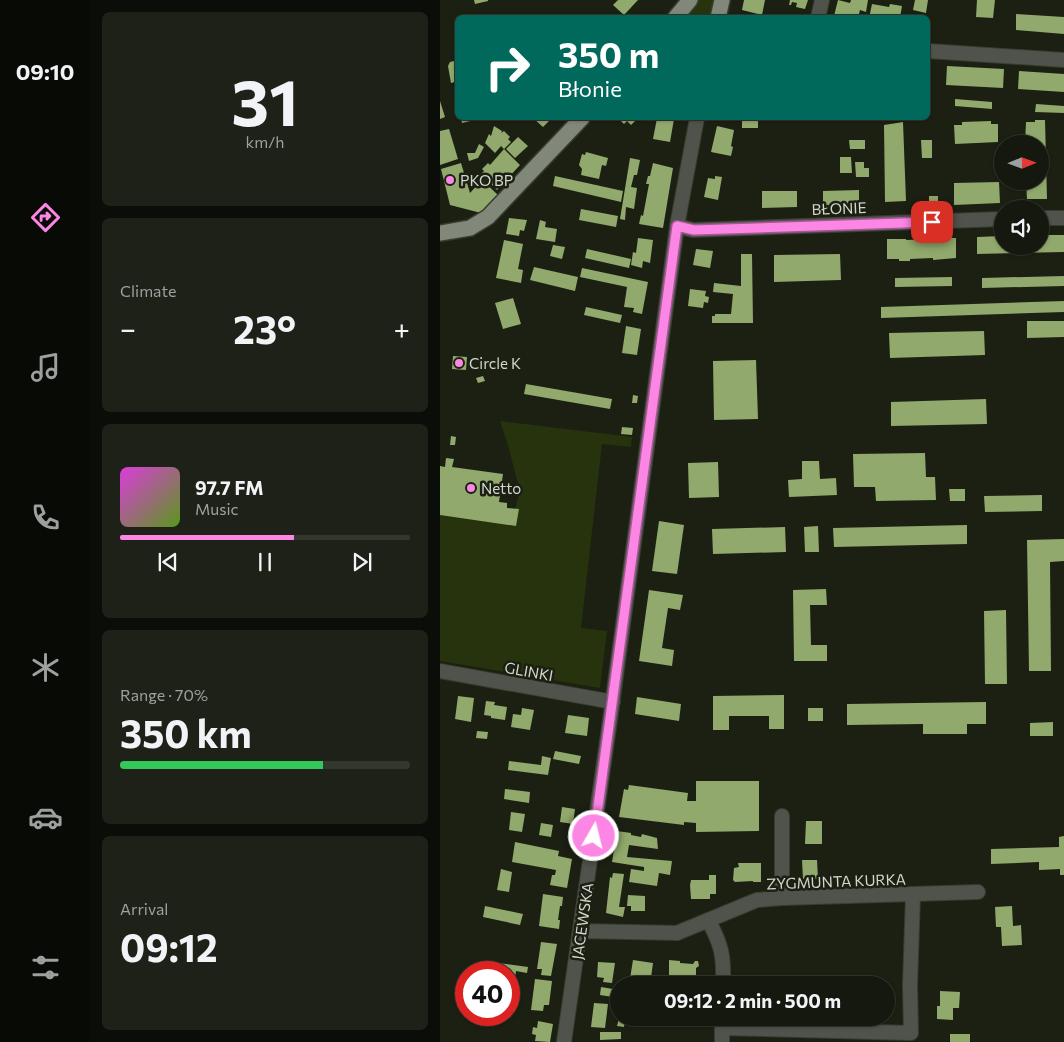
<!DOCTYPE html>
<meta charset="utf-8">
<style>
body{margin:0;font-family:Commissioner,sans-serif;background:#1d2117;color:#f1f3f6;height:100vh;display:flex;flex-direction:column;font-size:19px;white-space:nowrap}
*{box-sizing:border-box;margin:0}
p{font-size:16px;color:#9da09e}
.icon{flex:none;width:28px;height:28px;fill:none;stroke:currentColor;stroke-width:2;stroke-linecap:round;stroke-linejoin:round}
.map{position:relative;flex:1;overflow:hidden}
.side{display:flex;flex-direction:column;gap:12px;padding:12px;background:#0b0d08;width:350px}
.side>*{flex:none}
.hud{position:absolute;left:15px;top:15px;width:475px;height:105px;border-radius:8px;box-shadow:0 1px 4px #0004,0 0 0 1px #33372e;background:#00695c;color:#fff;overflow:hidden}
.needle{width:32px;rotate:89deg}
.buttons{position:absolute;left:554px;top:135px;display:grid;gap:10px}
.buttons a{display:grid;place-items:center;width:55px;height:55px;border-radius:50%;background:#14180e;box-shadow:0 1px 4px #0004,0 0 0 1px #33372e;font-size:25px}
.speed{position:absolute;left:15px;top:961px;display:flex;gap:10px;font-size:25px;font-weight:700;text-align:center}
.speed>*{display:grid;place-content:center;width:65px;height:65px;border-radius:50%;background:#14180e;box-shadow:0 1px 4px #0004,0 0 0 1px #33372e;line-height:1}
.speed .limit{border:8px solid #d22;background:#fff;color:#111}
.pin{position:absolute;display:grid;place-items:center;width:42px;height:42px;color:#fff;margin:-21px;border-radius:10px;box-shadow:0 2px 8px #0006}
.me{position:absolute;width:55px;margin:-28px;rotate:8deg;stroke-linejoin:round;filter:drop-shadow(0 0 4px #0008)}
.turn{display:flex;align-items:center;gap:18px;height:105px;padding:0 20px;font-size:22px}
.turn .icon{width:65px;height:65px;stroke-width:2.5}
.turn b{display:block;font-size:35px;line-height:42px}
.big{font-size:38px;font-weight:700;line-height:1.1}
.side .card{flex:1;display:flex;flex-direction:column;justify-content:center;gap:8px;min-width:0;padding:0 18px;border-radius:8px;background:#1d2117}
.side .dial{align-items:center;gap:0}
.dial b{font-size:65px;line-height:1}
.song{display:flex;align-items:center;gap:15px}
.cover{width:60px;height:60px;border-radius:8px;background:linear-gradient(135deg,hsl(300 70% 55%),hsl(90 70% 35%))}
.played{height:5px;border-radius:2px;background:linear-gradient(90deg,#fc86e3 60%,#33372e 60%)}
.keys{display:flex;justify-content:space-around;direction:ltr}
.heat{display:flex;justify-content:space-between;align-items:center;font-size:28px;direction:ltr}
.charge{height:8px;border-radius:4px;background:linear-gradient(90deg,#34c759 70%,#33372e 0)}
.trip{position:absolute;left:170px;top:976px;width:285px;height:50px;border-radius:25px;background:#14180e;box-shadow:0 1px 4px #0004,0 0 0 1px #33372e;font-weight:700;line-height:50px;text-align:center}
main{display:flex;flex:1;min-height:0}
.dock{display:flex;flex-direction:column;width:90px;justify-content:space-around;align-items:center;background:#080a06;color:#9da09e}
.dock .icon{width:35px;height:35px}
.dock .active{color:#fc86e3}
.dock b{font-size:22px;color:#f1f3f6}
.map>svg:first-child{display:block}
</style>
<main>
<nav class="dock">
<b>09:10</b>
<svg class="icon active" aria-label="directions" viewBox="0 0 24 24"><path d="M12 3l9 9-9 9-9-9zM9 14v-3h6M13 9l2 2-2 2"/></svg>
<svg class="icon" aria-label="music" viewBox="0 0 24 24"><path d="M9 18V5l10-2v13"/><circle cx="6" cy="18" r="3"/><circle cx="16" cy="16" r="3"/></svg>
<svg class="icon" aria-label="phone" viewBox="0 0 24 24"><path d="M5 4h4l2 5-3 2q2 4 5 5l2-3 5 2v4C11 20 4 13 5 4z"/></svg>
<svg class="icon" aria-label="climate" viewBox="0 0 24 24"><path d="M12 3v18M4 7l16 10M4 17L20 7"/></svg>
<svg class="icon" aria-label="car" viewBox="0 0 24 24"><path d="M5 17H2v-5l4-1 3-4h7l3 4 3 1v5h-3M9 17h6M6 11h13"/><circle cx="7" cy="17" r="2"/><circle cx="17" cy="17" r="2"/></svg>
<svg class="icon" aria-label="filters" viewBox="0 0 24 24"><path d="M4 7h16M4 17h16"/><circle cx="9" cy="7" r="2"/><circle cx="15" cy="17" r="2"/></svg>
</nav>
<section class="side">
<div class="card dial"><b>31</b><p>km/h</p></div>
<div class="card"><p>Climate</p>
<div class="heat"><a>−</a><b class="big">23°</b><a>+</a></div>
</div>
<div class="card">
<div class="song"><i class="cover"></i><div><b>97.7 FM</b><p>Music</p></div></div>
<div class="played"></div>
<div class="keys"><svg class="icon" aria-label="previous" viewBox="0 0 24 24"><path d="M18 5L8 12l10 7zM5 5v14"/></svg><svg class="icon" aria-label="pause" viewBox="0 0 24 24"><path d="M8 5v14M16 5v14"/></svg><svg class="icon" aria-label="next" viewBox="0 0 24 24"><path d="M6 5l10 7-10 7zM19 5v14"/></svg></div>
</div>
<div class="card"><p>Range · 70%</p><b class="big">350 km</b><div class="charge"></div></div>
<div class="card"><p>Arrival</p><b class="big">09:12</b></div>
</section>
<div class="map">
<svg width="624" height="1042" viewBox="0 0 624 1042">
<rect width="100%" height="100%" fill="#1b2013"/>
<g fill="#26330d">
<polygon points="259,0 275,0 270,14 266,18 248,17 247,13"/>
<polygon points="60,421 192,437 191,447 162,444 141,628 167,631 160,688 0,661 0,515 76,525 79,509 75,509 80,491 67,442"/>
</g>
<g fill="#91a96c">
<polygon points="34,0 48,0 48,1 35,4"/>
<polygon points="178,0 198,0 184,15 173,5"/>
<polygon points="304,0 325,0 322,15 302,10"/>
<polygon points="350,0 368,0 365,9 356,7 357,3 352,2 351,5 349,5"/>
<polygon points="398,0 410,3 411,0 428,0 426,12 420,10 418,18 394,16"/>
<polygon points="475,0 488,0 486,13 473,10"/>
<polygon points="537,0 555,0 553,18 536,17"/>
<polygon points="432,4 449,7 450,4 462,6 460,18 429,18"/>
<polygon points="576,14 624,17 624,34 576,30"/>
<polygon points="18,60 18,81 11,83 8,66 10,62"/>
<polygon points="507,66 564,69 563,88 506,85"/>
<polygon points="579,71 624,74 624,92 578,89"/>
<polygon points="515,99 552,102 552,109 515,106"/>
<polygon points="0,101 5,117 0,119"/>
<polygon points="596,104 624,106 624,113 595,112"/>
<polygon points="21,118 43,118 22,123"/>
<polygon points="93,118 112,118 103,127"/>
<polygon points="181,118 198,118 191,125 187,121 184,124 179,119"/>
<polygon points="217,118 234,119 230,142 213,139"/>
<polygon points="595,120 605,120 607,199 587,199 586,181 600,181 600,144 585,144 586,122 595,122"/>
<rect x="302" y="121" width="16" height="7"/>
<polygon points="551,121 551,124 558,124 558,142 515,144 514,125 522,125 522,122"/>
<polygon points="463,122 466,201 445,202 444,125"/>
<polygon points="54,126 62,131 61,133 64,131 70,137 68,139 71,142 64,149 61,146 55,153 45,143 49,134 51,136"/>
<polygon points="277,126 294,130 291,146 293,147 291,156 271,152"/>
<polygon points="9,129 18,159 0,165 0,131"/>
<polygon points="78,137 88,146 75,158 66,149"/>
<polygon points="409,140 425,140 425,149 410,149"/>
<polygon points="481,140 492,140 492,158 482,158"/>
<polygon points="39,144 44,147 38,158 29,161 27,153 35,153"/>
<polygon points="64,149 80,165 57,190 41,174 44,171 42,169 48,163 50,165"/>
<polygon points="146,152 168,158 166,166 162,165 159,179 141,175 142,169 139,165 142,154 145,155"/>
<polygon points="400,157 411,157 412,173 400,173"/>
<polygon points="190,158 200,160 197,175 194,175 191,187 197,188 194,209 186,207 185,220 180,219"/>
<polygon points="415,162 424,162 424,168 429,168 429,177 416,177"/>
<polygon points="21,163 30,193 42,180 58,195 41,213 10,205 1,169"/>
<polygon points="213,163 233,168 223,228 199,224 201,215 203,216 209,184 206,184 208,176 210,176"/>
<polygon points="115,176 183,191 181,202 113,186"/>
<polygon points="275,176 282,177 278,200 264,197 268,178 275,179"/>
<polygon points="559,182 560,203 514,205 514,183"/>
<polygon points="419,190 419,206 394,205 394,206 383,207 383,191"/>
<polygon points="322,191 357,191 357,207 322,208"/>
<rect x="489" y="196" width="9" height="12"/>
<polygon points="141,209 178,216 176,227 139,220"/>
<polygon points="69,218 87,220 84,231 80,230 79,236 66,234"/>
<polygon points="100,220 106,222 105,227 117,229 115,242 96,239"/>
<polygon points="600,235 624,235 624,252 537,254 537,237 562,236 562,246 600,246"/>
<polygon points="198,238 213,240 210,263 203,261 202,268 191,265 193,252 196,253"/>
<polygon points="496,238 516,238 516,258 493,260 493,258 470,259 470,261 459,261 459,259 447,259 447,239 466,239 466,240 496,239"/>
<polygon points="64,240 83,244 78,269 83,270 81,283 56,278"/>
<polygon points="113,245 125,247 122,259 110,256"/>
<polygon points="147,249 191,259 189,268 145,258"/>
<polygon points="256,249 273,251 270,268 253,265"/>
<polygon points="301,254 312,254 313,323 272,323 272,316 275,316 275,314 291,314 293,294 273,292 274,283 301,286"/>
<polygon points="400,254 401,280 334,282 334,255"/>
<polygon points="94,267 138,277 135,291 90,280"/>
<polygon points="142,268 208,282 202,314 193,312 194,308 184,307 187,287 140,277"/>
<polygon points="624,276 624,286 542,288 542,278"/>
<polygon points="512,277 512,286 455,287 455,278"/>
<polygon points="250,289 266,291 265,296 269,297 268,303 264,302 263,308 248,306"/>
<polygon points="73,298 81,324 63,329 55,303"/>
<polygon points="624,301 624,312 441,318 441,307"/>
<polygon points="146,307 182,315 180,323 144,315"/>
<polygon points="587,321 624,321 624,337 587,338"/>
<polygon points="186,326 201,329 197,355 182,353"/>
<polygon points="544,331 545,355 450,358 449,333"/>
<polygon points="13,356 27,357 26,370 12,369"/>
<polygon points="316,360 318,419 274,420 273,361"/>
<polygon points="43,376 45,381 38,383 36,378"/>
<polygon points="86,384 172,399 170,409 84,394"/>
<polygon points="193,395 198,396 197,403 192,403"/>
<polygon points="546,399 547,424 451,426 451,402"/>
<polygon points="182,427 193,428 192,435 181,434"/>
<polygon points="11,436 16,437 15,445 10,445"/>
<polygon points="485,453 486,477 495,477 496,500 436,501 435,487 414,487 413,454"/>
<polygon points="6,458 14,459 12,467 63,474 59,502 67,503 67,508 79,509 76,526 0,515 0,466 5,467"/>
<polygon points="362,461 379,461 380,479 396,478 397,495 349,497 348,480 362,479"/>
<polygon points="278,462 279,497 249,498 248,463"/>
<polygon points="509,489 525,489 525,501 510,501"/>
<polygon points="602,495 602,511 545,512 544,496"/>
<polygon points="219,521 244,525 237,574 212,571"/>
<polygon points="527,525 527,544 394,547 393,528"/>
<polygon points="378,526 379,552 365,552 364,527"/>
<polygon points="345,527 346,552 273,554 272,529"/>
<polygon points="624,539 624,561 610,562 611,671 589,671 587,540"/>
<polygon points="386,589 387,605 370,605 371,645 387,645 387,661 354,661 353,590"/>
<polygon points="209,590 243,595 240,610 228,608 222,648 234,650 232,666 199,661"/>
<polygon points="566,610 567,684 545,684 544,611"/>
<polygon points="344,695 344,729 329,729 329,716 289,716 289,730 273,730 273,696"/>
<polygon points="18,696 34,698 31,722 15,719"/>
<polygon points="197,697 241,704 239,721 195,714"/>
<polygon points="46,701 55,702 54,705 67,707 65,720 51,718 51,716 44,715"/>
<polygon points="546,702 546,724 527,724 527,734 483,734 483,724 407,725 407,704"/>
<polygon points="82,708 94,710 90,730 71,727 73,714 81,715"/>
<rect x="368" y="708" width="15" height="13"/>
<polygon points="128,715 149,718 147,736 125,733"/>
<polygon points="613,722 613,736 590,736 590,723"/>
<polygon points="37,731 48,732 47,739 36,738"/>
<polygon points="115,751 141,756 139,764 113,759"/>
<polygon points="102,756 111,758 108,775 68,770 69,761 101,765"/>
<polygon points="256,781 319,781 319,831 256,832 256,823 244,822 244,825 179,817 184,789 188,790 189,785 248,793 247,801 256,801"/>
<polygon points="65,789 90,792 89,803 64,799"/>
<polygon points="122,807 135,809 133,824 120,822"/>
<polygon points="71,812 85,814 82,832 69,830"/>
<polygon points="366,821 382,821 382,844 365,844"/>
<polygon points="101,823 113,825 111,837 99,835"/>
<polygon points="177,831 191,833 191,835 201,837 202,834 217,838 218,849 189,845 187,857 232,861 230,875 219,873 217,886 189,882 191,869 204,871 204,867 172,862"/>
<polygon points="624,836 624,875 620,875 620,869 599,870 599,862 551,864 551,849 619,847 619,837"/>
<polygon points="75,842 119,851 118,856 132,859 127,888 110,885 112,875 115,875 116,870 72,862"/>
<polygon points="362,860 377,860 378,879 363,879"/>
<polygon points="298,863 321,863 321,882 313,882 313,881 295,882 293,880 294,868 299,867"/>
<polygon points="61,869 72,872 69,892 57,890"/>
<polygon points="173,873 184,874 179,907 185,907 183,917 166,913 170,877 172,878"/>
<polygon points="269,875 276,875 276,894 270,894 270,899 251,899 250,885 251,880 269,880"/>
<polygon points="103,894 123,897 122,906 120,906 118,920 120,920 119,929 99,926"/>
<polygon points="188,895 205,896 205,911 191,911 191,906 187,906"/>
<polygon points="45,906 83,914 80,925 43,917"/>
<polygon points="572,906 573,926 581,925 582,945 562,946 561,927 556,927 555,907"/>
<polygon points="101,942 117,944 111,976 101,975 102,969 97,969"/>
<polygon points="193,960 213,963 210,985 189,985"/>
<polygon points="229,960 240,961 240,963 253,964 255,961 258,961 259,966 256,968 256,983 245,983 245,985 229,982"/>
<polygon points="51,962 88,967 87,973 76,971 75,978 69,977 69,972 50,972"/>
<polygon points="158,962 175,963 172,983 163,982 164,978 157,977"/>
<polygon points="95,979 112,981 109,1005 104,1005 103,1011 91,1010"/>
<polygon points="161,987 179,990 179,998 160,995"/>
<polygon points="500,991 520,992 519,1008 513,1008 513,1020 497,1019 497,1006 500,1006"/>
<polygon points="154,1003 168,1004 165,1028 151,1027"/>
<polygon points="179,1018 185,1018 184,1027 177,1026"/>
<polygon points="98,1021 113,1024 110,1042 95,1041 96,1035 92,1034 93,1027 97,1028"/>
<polygon points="160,1032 181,1032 181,1039 160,1040"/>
<rect x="510" y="1034" width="20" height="8"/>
</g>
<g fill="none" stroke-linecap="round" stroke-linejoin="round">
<defs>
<g id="minor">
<polyline points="378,18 382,0"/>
<polyline points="488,51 624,60"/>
<polyline points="600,218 624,218"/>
<polyline points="237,226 253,230 562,219"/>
<polyline points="0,671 173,702"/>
<polyline points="342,898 342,816"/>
<path d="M268 920C282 945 284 957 283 985"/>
<polyline points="141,931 237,933 317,900 342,898 538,892"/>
<polyline points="282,1028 471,1033 470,985 473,895"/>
<polyline points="124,1042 170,720 237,226 257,118"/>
<polyline points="282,1042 282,1018"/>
</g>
<g id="major">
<polyline points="235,18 250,0"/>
<polyline points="278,18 282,0"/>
<polyline points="0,233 30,228 48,217 142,118"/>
</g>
</defs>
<use href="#minor" stroke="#383d31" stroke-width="16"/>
<use href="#major" stroke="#383d31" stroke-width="18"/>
<use href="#minor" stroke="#50534c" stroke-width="14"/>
<use href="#major" stroke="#818779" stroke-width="15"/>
</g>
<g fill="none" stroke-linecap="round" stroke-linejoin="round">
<defs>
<polyline id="route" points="154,836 237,226 254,230 492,222"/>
</defs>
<use href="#route" stroke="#a45794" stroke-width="12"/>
<use href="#route" stroke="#fc86e3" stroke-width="9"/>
</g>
<g fill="#fc86e3" stroke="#1b2013" stroke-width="2">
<circle cx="10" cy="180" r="5"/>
<circle cx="19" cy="363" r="5"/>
<circle cx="31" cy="488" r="5"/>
</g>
<g text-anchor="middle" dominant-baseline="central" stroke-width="5" stroke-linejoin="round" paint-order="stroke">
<g font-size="15" fill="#d2d6cd" stroke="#1b2013" text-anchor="start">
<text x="20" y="180">PKO BP</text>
<text x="29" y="363">Circle K</text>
<text x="41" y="488">Netto</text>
</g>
<g font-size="15" fill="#d2d6cd" stroke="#1b2013">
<text transform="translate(399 208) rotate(-2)">BŁONIE</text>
<text transform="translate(89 671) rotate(10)">GLINKI</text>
<text transform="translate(396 881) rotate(-2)">ZYGMUNTA KURKA</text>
<text transform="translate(142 921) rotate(-82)">JACEWSKA</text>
</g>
</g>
</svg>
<div class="buttons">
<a><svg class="needle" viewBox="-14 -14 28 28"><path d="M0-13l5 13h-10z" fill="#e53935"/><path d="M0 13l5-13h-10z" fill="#9da09e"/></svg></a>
<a><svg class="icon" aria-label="sound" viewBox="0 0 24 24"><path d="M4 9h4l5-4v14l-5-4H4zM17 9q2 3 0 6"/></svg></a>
</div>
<div class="speed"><div class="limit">40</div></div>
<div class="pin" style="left:492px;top:222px;background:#d93025"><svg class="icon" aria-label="arrive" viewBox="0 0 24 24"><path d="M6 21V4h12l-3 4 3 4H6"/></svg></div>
<svg class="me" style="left:154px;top:836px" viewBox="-20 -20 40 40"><circle r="17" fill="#fc86e3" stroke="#fff" stroke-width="3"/><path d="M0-11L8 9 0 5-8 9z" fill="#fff"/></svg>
<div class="trip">09:12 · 2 min · 500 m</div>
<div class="hud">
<div class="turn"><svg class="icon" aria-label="right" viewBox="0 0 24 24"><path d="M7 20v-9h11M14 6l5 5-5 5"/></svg><div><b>350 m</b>Błonie</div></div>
</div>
</div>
</main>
